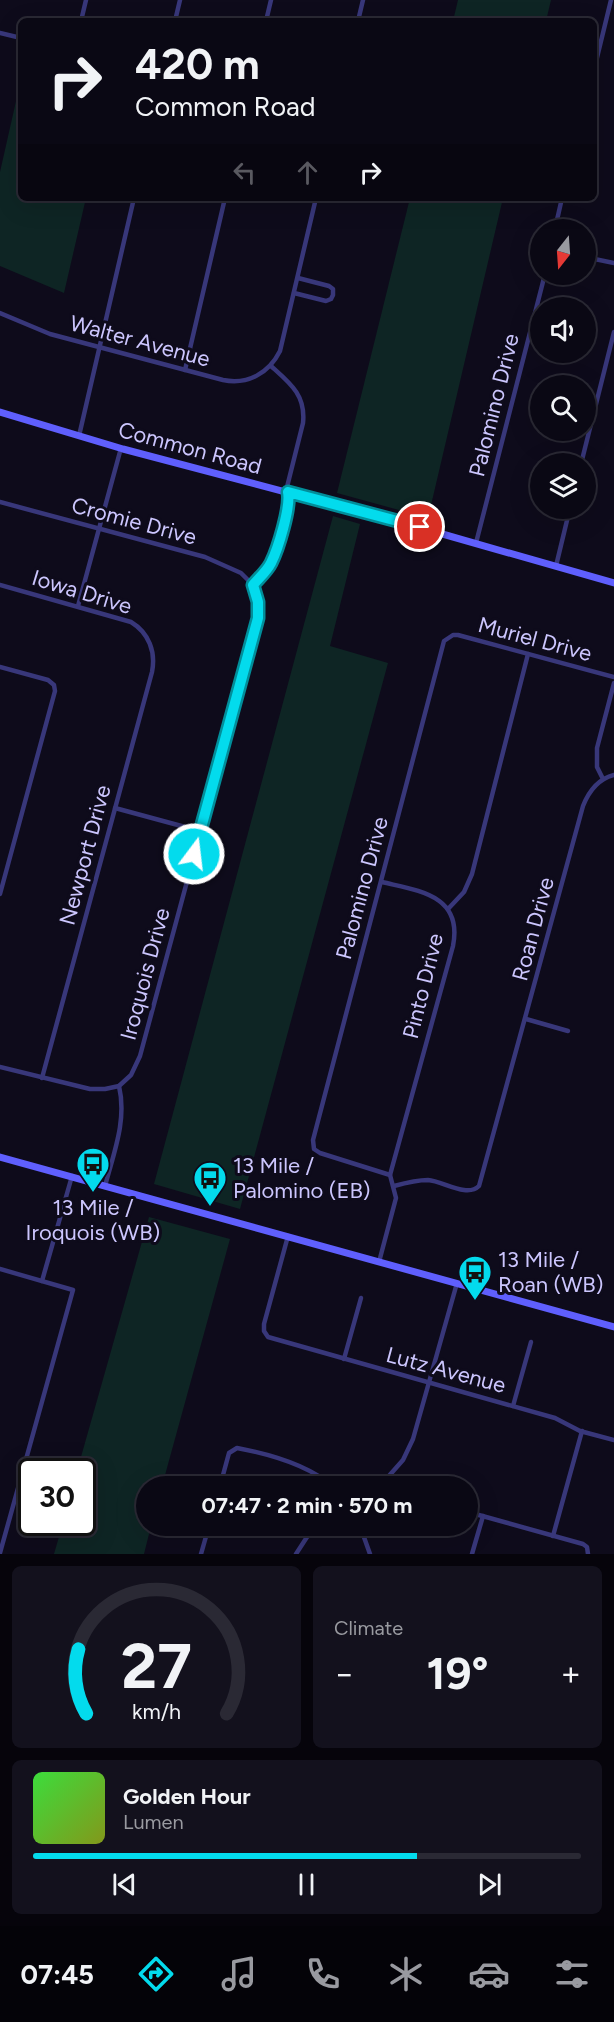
<!DOCTYPE html>
<meta charset="utf-8">
<style>
body{margin:0;font-family:Figtree,sans-serif;background:#13111d;color:#f1f3f6;height:100vh;display:flex;flex-direction:column;font-size:22px;white-space:nowrap}
*{box-sizing:border-box;margin:0}
p{font-size:20px;color:#999aa0}
.icon{flex:none;width:33px;height:33px;fill:none;stroke:currentColor;stroke-width:2;stroke-linecap:round;stroke-linejoin:round}
.map{position:relative;height:1554px;overflow:hidden}
.drawer{display:flex;flex-direction:column;gap:12px;padding:12px;background:#06040b;flex:1}
.drawer>*{flex:none}
.guide{position:absolute;left:18px;top:18px;width:579px;height:183px;border-radius:9px;box-shadow:0 6px 24px #0002,0 0 0 2px #2a2934;background:#0a0814;color:#f1f3f6;overflow:hidden}
.needle{width:39px;rotate:197deg}
.fabs{position:absolute;left:530px;top:219px;display:grid;gap:12px}
.fabs a{display:grid;place-items:center;width:66px;height:66px;border-radius:50%;background:#0a0814;box-shadow:0 6px 24px #0002,0 0 0 2px #2a2934;font-size:30px}
.speed{position:absolute;left:18px;top:1458px;display:flex;gap:12px;font-size:30px;font-weight:700;text-align:center}
.speed>*{display:grid;place-content:center;width:78px;height:78px;border-radius:50%;background:#0a0814;box-shadow:0 6px 24px #0002,0 0 0 2px #2a2934;line-height:1}
.speed .limit{border:3px solid #111;border-radius:9px;background:#fff;color:#111}
.pin{position:absolute;display:grid;place-items:center;width:51px;height:51px;color:#fff;margin:-26px;border:3px solid #fff;border-radius:50%;box-shadow:0 2px 6px #0007}
.me{position:absolute;width:66px;margin:-33px;rotate:15deg;stroke-linejoin:round;filter:drop-shadow(0 0 4px #0008)}
.turn{display:flex;align-items:center;gap:21px;height:126px;padding:0 18px;font-size:27px}
.turn .icon{width:78px;height:78px;stroke-width:2.5}
.turn b{display:block;font-size:42px;line-height:51px}
.lanes{display:flex;align-items:center;height:57px;padding:0 18px;background:#0003;justify-content:center;gap:30px;direction:ltr}
.lanes .off{opacity:.35}
.big{font-size:45px;font-weight:700;line-height:1.1}
.drawer .card{flex:1;display:flex;flex-direction:column;justify-content:center;gap:9px;min-width:0;padding:0 21px;border-radius:9px;background:#13111d}
.drawer .dial{align-items:center;gap:0}
.dial svg{height:156px;overflow:visible;fill:none;stroke:#2a2934;stroke-width:7;stroke-linecap:round;text-anchor:middle}
.dial text{fill:#f1f3f6;stroke:none}
.song{display:flex;align-items:center;gap:18px}
.cover{width:72px;height:72px;border-radius:9px;background:linear-gradient(135deg,hsl(120 70% 55%),hsl(70 70% 35%))}
.played{height:6px;border-radius:3px;background:linear-gradient(90deg,#03dbed 70%,#2a2934 70%)}
.keys{display:flex;justify-content:space-around;direction:ltr}
.heat{display:flex;justify-content:space-between;align-items:center;font-size:33px;direction:ltr}
.drawer .tiles{flex:1;display:grid;gap:12px;grid-template-columns:1fr 1fr}
.card:last-child{grid-column:span 2}
.trip{position:absolute;left:136px;top:1476px;width:342px;height:60px;border-radius:30px;background:#0a0814;box-shadow:0 6px 24px #0002,0 0 0 2px #2a2934;font-weight:700;line-height:60px;text-align:center}
.tab-bar{display:flex;height:96px;justify-content:space-around;align-items:center;background:#040308;color:#999aa0}
.tab-bar .icon{width:42px;height:42px}
.tab-bar .current{color:#03dbed}
.tab-bar b{font-size:27px;color:#f1f3f6}
.map>svg:first-child{display:block}
</style>
<div class="map">
<svg width="614" height="1554" viewBox="0 0 614 1554">
<rect width="100%" height="100%" fill="#0e0b1b"/>
<g fill="#0e2524">
<polygon points="458,0 551,0 546,21 453,21"/>
<polygon points="21,79 21,198 86,198 64,293 0,266 0,172"/>
<polygon points="410,198 503,198 428,518 337,493"/>
<polygon points="333,516 360,524 330,646 388,663 240,1209 154,1184"/>
<polygon points="149,1217 230,1239 162,1486 147,1486 147,1526 151,1526 144,1554 54,1554 63,1523 82,1522 82,1472 77,1471"/>
</g>
<g fill="none" stroke-linecap="round" stroke-linejoin="round">
<g stroke="#38377a" stroke-width="4.5">
<polyline points="81,21 86,0"/>
<polyline points="175,21 180,0"/>
<polyline points="266,21 271,0"/>
<polyline points="358,21 363,0"/>
<polyline points="0,33 21,38"/>
<polyline points="594,70 611,0"/>
<polyline points="557,230 557,220 562,198"/>
<polyline points="585,257 614,263"/>
<polyline points="294,293 326,301 331,299 333,295 333,289 329,286 298,278"/>
<path d="M0 313 50 334 223 380C248 385 269 373 280 351L316 198"/>
<polyline points="185,370 225,198"/>
<polyline points="79,436 134,198"/>
<polyline points="581,464 614,332"/>
<polyline points="0,502 205,557 241,573 253,585"/>
<polyline points="476,543 545,274"/>
<polyline points="556,566 570,508"/>
<path d="M0 585 131 622C149 633 156 652 152 672L42 1078"/>
<polyline points="78,606 121,448"/>
<polyline points="0,667 48,680 54,685 55,691 0,894"/>
<polyline points="603,779 597,767 597,748 614,683"/>
<polyline points="115,808 200,831"/>
<polyline points="448,909 464,892 472,874 528,654"/>
<polyline points="526,1019 568,1031"/>
<polyline points="0,1067 90,1089 105,1089 119,1086"/>
<polyline points="390,1175 320,1153 314,1149 313,1140 444,641 453,635 458,635 614,677"/>
<path d="M105 1186C114 1152 127 1120 119 1086L131 1075 140 1056 258 618V602L253 585 268 568 274 556 288 504 287 487 303 423C306 395 290 383 271 366"/>
<path d="M394 1186C405 1183 417 1180 428 1180 443 1181 467 1198 479 1186L583 806C589 791 598 779 614 775"/>
<polyline points="288,1236 264,1324 264,1331 268,1337 555,1418 580,1431 614,1440"/>
<path d="M379 1262 396 1198 390 1175 453 946C463 895 419 891 382 882"/>
<polyline points="0,1269 73,1290 0,1553"/>
<polyline points="42,1281 72,1176"/>
<polyline points="344,1359 361,1298"/>
<polyline points="513,1406 531,1342"/>
<polyline points="390,1477 402,1486"/>
<path d="M220 1486 229 1453 237 1448C269 1454 307 1464 332 1486"/>
<polyline points="380,1486 403,1460 413,1439 457,1283"/>
<polyline points="468,1512 583,1544 587,1547 588,1554"/>
<polyline points="360,1526 370,1554"/>
<polyline points="553,1536 582,1431"/>
<polyline points="201,1554 209,1526"/>
<polyline points="296,1554 307,1537 319,1526"/>
<polyline points="472,1554 483,1516"/>
</g>
<g stroke="#5f5ffd" stroke-width="7">
<polyline points="0,412 123,449 425,529 614,583"/>
<polyline points="0,1157 614,1327"/>
</g>
</g>
<g fill="none" stroke-linecap="round" stroke-linejoin="round">
<defs>
<path id="route" d="M194 854 258 618V602L253 585C259 578 267 571 271 563 278 549 291 507 288 492L420 527"/>
</defs>
<use href="#route" stroke="#028e9a" stroke-width="15"/>
<use href="#route" stroke="#03dbed" stroke-width="10"/>
</g>
<defs>
<symbol id="bus-pin" viewBox="-11 -11 22 30"><path d="M0 17L-7.5 6A9.5 9.5 0 1 1 7.5 6Z" fill="#03dbed" stroke="#0e0b1b"/><path d="M-5-6H5V4H4V6H2V4H-2V6H-4V4H-5ZM-3.5-4V0h7V-4ZM-3.5 1.2v1.5H-2V1.2ZM2 1.2v1.5H3.5V1.2Z" fill="#111"/></symbol>
</defs>
<g fill-rule="evenodd">
<use href="#bus-pin" x="74" y="1145" width="38" height="52"/>
<use href="#bus-pin" x="191" y="1159" width="38" height="52"/>
<use href="#bus-pin" x="456" y="1253" width="38" height="52"/>
</g>
<g text-anchor="middle" dominant-baseline="central" stroke-width="6" stroke-linejoin="round" paint-order="stroke">
<g font-size="22" fill="#ccc6fe" stroke="#0e0b1b">
<text transform="translate(140 341) rotate(15)">Walter Avenue</text>
<text transform="translate(494 405) rotate(-76)">Palomino Drive</text>
<text transform="translate(190 448) rotate(15)">Common Road</text>
<text transform="translate(134 521) rotate(15)">Cromie Drive</text>
<text transform="translate(82 592) rotate(17)">Iowa Drive</text>
<text transform="translate(535 639) rotate(15)">Muriel Drive</text>
<text transform="translate(85 855) rotate(-75)">Newport Drive</text>
<text transform="translate(362 888) rotate(-75)">Palomino Drive</text>
<text transform="translate(533 929) rotate(-75)">Roan Drive</text>
<text transform="translate(145 974) rotate(-75)">Iroquois Drive</text>
<text transform="translate(423 986) rotate(-76)">Pinto Drive</text>
<text transform="translate(446 1370) rotate(15)">Lutz Avenue</text>
</g>
<g font-size="22" fill="#ccc6fe" stroke="#0e0b1b" text-anchor="start">
<text x="233" y="1165">13 Mile /<tspan x="233" dy="25">Palomino (EB)</tspan></text>
<text x="93" y="1207" text-anchor="middle">13 Mile /<tspan x="93" dy="25">Iroquois (WB)</tspan></text>
<text x="498" y="1259">13 Mile /<tspan x="498" dy="25">Roan (WB)</tspan></text>
</g>
</g>
</svg>
<div class="fabs">
<a><svg class="needle" viewBox="-14 -14 28 28"><path d="M0-13l5 13h-10z" fill="#e53935"/><path d="M0 13l5-13h-10z" fill="#999aa0"/></svg></a>
<a><svg class="icon" aria-label="sound" viewBox="0 0 24 24"><path d="M4 9h4l5-4v14l-5-4H4zM17 9q2 3 0 6"/></svg></a>
<a><svg class="icon" aria-label="search" viewBox="0 0 24 24"><circle cx="10" cy="10" r="6"/><path d="M15 15l6 6"/></svg></a>
<a><svg class="icon" aria-label="layers" viewBox="0 0 24 24"><path d="M12 4l9 5-9 5-9-5zM3 14l9 5 9-5"/></svg></a>
</div>
<div class="speed"><div class="limit">30</div></div>
<div class="pin" style="left:420px;top:527px;background:#d93025"><svg class="icon" aria-label="arrive" viewBox="0 0 24 24"><path d="M6 21V4h12l-3 4 3 4H6"/></svg></div>
<svg class="me" style="left:194px;top:854px" viewBox="-20 -20 40 40"><circle r="17" fill="#03dbed" stroke="#fff" stroke-width="3"/><path d="M0-11L8 9 0 5-8 9z" fill="#fff"/></svg>
<div class="trip">07:47 · 2 min · 570 m</div>
<div class="guide">
<div class="turn"><svg class="icon" aria-label="right" viewBox="0 0 24 24"><path d="M7 20v-9h11M14 6l5 5-5 5"/></svg><div><b>420 m</b>Common Road</div></div>
<div class="lanes"><svg class="icon off" aria-label="left" viewBox="0 0 24 24"><path d="M17 20v-9H6M10 6l-5 5 5 5"/></svg><svg class="icon off" aria-label="ahead" viewBox="0 0 24 24"><path d="M12 20V5M6 11l6-6 6 6"/></svg><svg class="icon" aria-label="right" viewBox="0 0 24 24"><path d="M7 20v-9h11M14 6l5 5-5 5"/></svg></div>
</div>
</div>
<section class="drawer">
<div class="tiles">
<div class="card dial"><svg viewBox="0 0 100 80">
<path d="M14 69A42 42 0 1 1 86 69"/>
<path d="M14 69A42 42 0 0 1 10 36" stroke="#03dbed"/>
<text x="50" y="56" font-size="32" font-weight="700">27</text>
<text x="50" y="72" font-size="11">km/h</text>
</svg></div>
<div class="card"><p>Climate</p>
<div class="heat"><a>−</a><b class="big">19°</b><a>+</a></div>
</div>
<div class="card">
<div class="song"><i class="cover"></i><div><b>Golden Hour</b><p>Lumen</p></div></div>
<div class="played"></div>
<div class="keys"><svg class="icon" aria-label="previous" viewBox="0 0 24 24"><path d="M18 5L8 12l10 7zM5 5v14"/></svg><svg class="icon" aria-label="pause" viewBox="0 0 24 24"><path d="M8 5v14M16 5v14"/></svg><svg class="icon" aria-label="next" viewBox="0 0 24 24"><path d="M6 5l10 7-10 7zM19 5v14"/></svg></div>
</div>
</div>
</section>
<nav class="tab-bar">
<b>07:45</b>
<svg class="icon current" aria-label="directions" viewBox="0 0 24 24"><path d="M12 3l9 9-9 9-9-9zM9 14v-3h6M13 9l2 2-2 2"/></svg>
<svg class="icon" aria-label="music" viewBox="0 0 24 24"><path d="M9 18V5l10-2v13"/><circle cx="6" cy="18" r="3"/><circle cx="16" cy="16" r="3"/></svg>
<svg class="icon" aria-label="phone" viewBox="0 0 24 24"><path d="M5 4h4l2 5-3 2q2 4 5 5l2-3 5 2v4C11 20 4 13 5 4z"/></svg>
<svg class="icon" aria-label="climate" viewBox="0 0 24 24"><path d="M12 3v18M4 7l16 10M4 17L20 7"/></svg>
<svg class="icon" aria-label="car" viewBox="0 0 24 24"><path d="M5 17H2v-5l4-1 3-4h7l3 4 3 1v5h-3M9 17h6M6 11h13"/><circle cx="7" cy="17" r="2"/><circle cx="17" cy="17" r="2"/></svg>
<svg class="icon" aria-label="filters" viewBox="0 0 24 24"><path d="M4 7h16M4 17h16"/><circle cx="9" cy="7" r="2"/><circle cx="15" cy="17" r="2"/></svg>
</nav>
